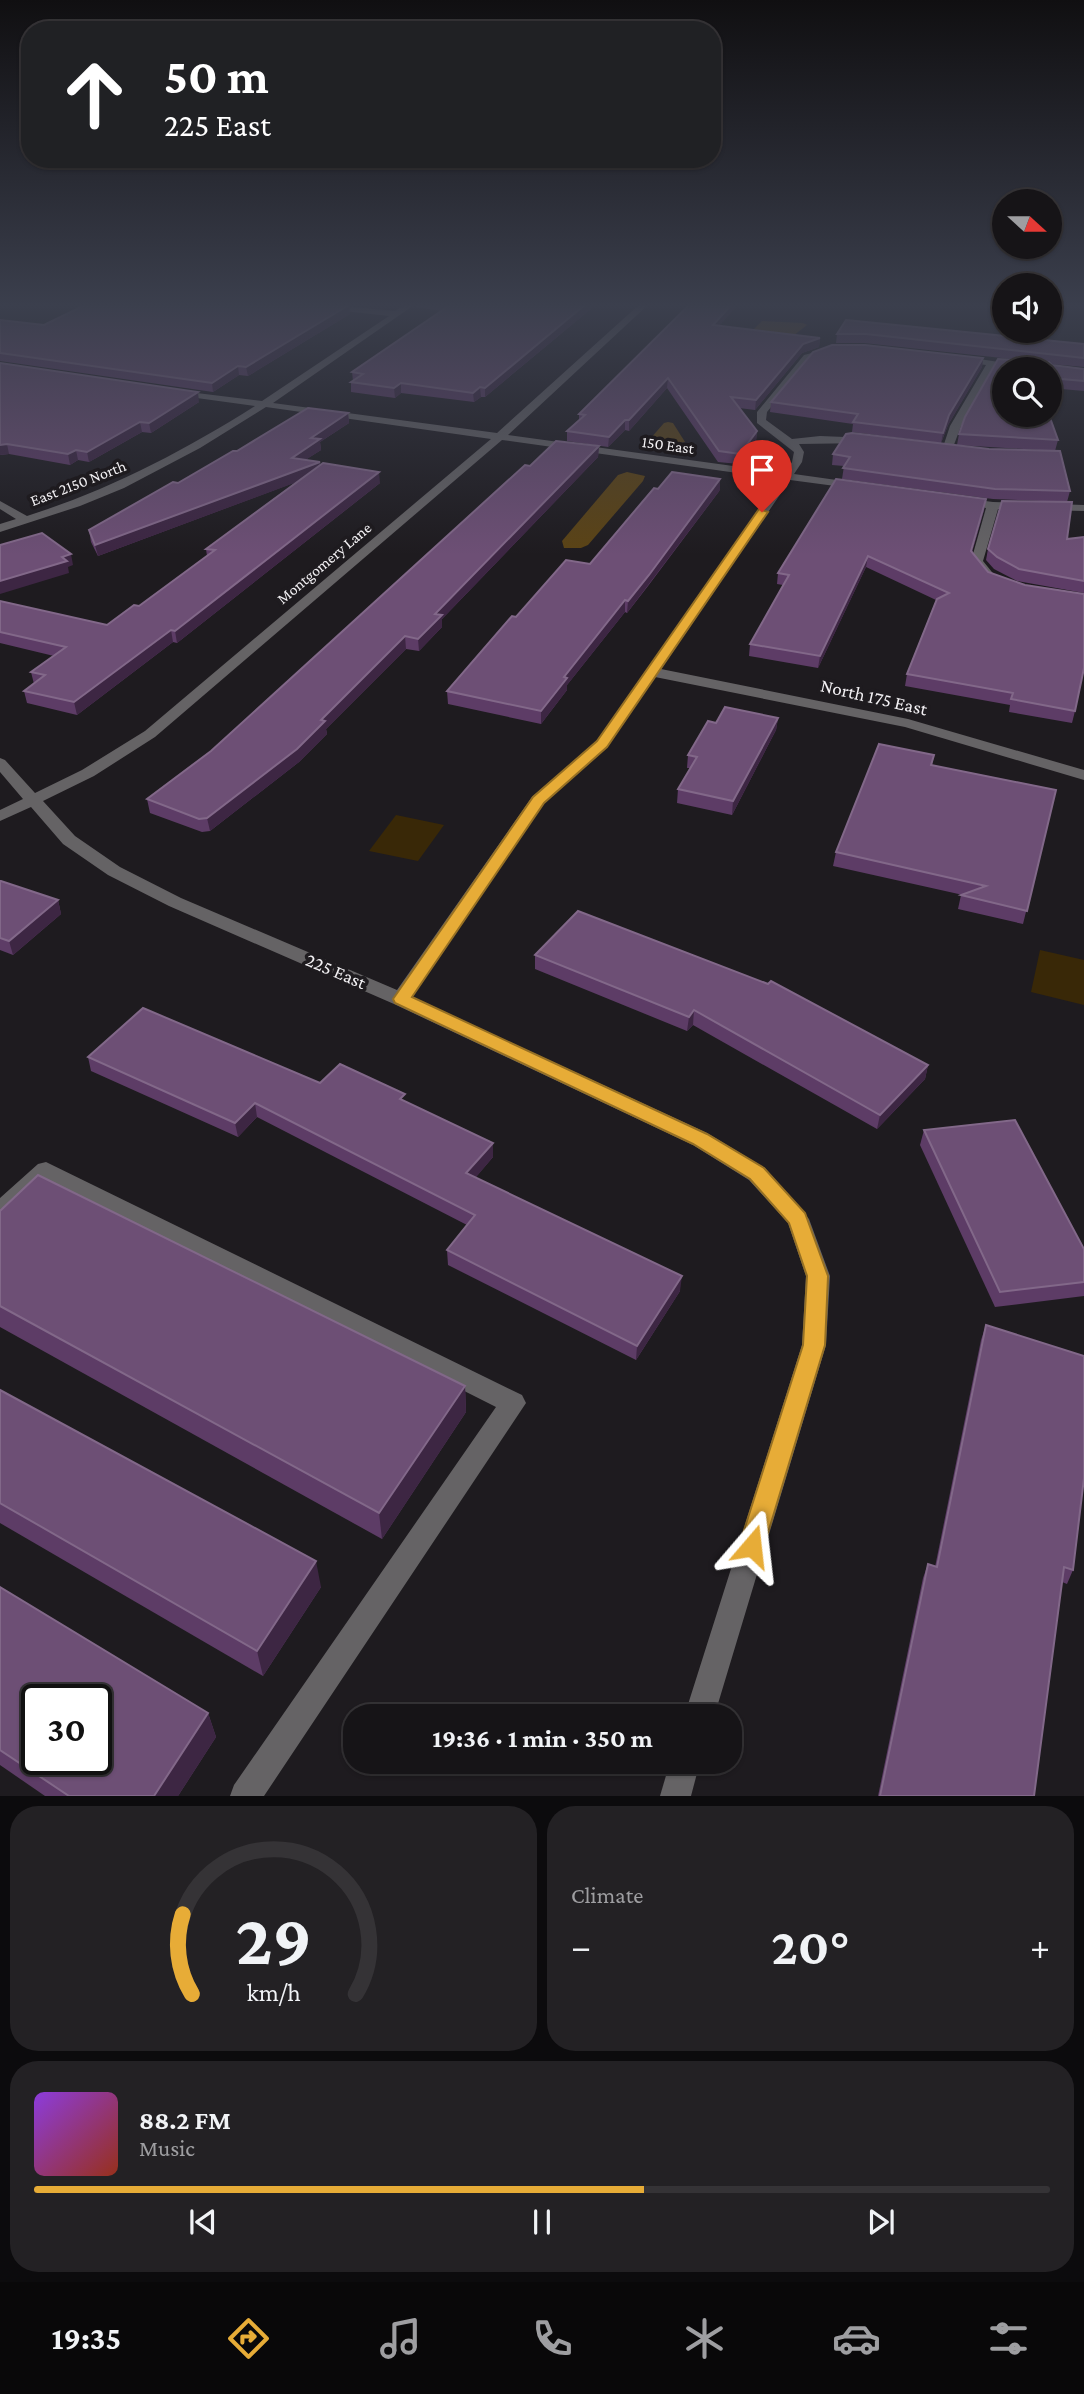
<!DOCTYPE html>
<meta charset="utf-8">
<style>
body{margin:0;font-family:"Crimson Pro",serif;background:#232124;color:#f1f3f6;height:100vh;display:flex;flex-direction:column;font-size:26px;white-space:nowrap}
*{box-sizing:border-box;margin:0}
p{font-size:23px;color:#9e9ea1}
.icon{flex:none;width:38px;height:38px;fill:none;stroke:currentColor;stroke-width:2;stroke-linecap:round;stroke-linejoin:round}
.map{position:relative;height:1796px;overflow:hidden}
.panel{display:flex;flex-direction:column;gap:10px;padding:10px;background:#0c0b0d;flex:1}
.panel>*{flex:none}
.banner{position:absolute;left:21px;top:21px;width:700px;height:147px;border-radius:28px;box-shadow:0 2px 5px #0004,0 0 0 2px #353336;background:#202124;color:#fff;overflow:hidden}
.needle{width:46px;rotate:111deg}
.controls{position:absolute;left:992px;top:189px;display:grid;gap:14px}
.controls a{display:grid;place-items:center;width:70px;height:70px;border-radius:50%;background:#161417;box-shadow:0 2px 5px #0004,0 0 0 2px #353336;font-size:35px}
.speed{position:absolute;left:21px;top:1684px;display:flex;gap:14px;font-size:35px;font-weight:700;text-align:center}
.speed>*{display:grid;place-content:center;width:91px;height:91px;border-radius:50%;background:#161417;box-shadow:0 2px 5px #0004,0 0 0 2px #353336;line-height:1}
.speed .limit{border:4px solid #111;border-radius:10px;background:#fff;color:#111}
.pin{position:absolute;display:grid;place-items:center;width:60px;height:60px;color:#fff;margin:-72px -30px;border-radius:50% 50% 50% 0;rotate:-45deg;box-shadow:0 0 7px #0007}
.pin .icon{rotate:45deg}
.me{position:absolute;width:77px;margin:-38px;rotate:17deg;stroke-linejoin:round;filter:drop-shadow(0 0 5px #0008)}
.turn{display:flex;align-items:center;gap:24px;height:147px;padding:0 28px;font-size:32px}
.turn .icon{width:91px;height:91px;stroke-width:2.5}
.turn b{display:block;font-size:49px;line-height:60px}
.big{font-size:52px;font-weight:700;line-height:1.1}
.panel .card{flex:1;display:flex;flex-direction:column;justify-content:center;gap:10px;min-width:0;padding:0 24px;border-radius:28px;background:#232124}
.panel .dial{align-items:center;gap:0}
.dial svg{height:182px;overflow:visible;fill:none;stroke:#353336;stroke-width:7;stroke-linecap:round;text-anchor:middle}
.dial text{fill:#f1f3f6;stroke:none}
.song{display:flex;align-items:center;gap:21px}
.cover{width:84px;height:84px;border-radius:10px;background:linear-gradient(135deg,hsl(270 70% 55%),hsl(10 70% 35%))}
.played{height:7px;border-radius:4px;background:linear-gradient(90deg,#e7ac37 60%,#353336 60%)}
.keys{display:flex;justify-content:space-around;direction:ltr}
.heat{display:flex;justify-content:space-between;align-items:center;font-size:38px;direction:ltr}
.panel .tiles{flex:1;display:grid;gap:10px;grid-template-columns:1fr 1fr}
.card:last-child{grid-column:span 2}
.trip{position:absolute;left:343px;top:1704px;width:399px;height:70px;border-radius:28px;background:#161417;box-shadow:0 2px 5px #0004,0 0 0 2px #353336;font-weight:700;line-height:70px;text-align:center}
.tab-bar{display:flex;height:112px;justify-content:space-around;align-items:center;background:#090809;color:#9e9ea1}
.tab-bar .icon{width:49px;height:49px}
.tab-bar .on{color:#e7ac37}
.tab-bar b{font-size:32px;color:#f1f3f6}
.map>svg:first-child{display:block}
</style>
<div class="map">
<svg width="1084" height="1796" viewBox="0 0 1084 1796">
<rect width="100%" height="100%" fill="#1e1b1f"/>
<g fill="#392807">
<polygon points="396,815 444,825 418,861 369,851"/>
<polygon points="1040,950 1084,960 1084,1005 1031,992"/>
</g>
<g fill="#5b4315">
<polygon points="762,321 803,323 807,325 793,336 753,330"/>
<polygon points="668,422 673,423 685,442 663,445 650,439 664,423"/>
<polygon points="627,472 645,476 643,481 588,545 581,548 564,548 562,541 618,475"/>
</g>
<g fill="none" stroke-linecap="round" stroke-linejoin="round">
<polygon fill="#656365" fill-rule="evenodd" points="46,1162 522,1395 526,1403 264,1796 230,1796 234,1785 496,1407 48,1181 8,1217 0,1220 0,1198 38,1164"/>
<g fill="#656365" fill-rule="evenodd">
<path d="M407 303H417L273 403 497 433 641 303H650L508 435 784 473 792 462 794 452 757 423V412L804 355 835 347V351L810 359 767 412 766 420 792 439 820 436 870 438V442L866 443 799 444 804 452 802 462 794 474 858 483 864 486 858 489 790 480 661 669 908 719 1084 770V780L905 727 655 677 607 747 544 803 412 997 707 1133 765 1168 809 1219 830 1276 826 1345 714 1717H684L802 1345 806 1276 788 1223 749 1180 693 1145 394 1004 169 906 108 875 63 844 31 807 0 821V810L23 799 0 772V758L5 760 35 793 82 770 145 731 491 439 266 407 200 448 124 488 80 506 0 532V524L16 519 0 509V501L27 516C109 490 182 452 255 406L175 395 172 394V390L262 401 389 316 326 309 323 304 395 311ZM502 440 780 479 597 741 532 797 397 990 181 898 120 867 75 836 43 801 94 776 155 737Z"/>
<polygon points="960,356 1025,366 1020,369 995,366 961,426 952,450 947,453 942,450 950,426 986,365 957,361 957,357"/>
<polygon points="962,498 993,502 1084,505 1084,511 998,509 983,561 996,577 990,581 986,580 971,561 986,508 958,503 958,499"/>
<polygon points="670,1762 700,1762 691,1796 660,1796"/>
</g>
</g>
<g fill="#5d3c66">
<polygon points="382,303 402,303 399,305"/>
<polygon points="415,303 598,303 485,397 481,397 474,402 401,393 395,398 351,392 351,382 353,381 352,372 442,311 415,307"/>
<polygon points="350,314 248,376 239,375 213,392 0,361 0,320 44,325"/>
<polygon points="846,320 1084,344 1084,367 1051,364 1052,365 1084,369 1084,391 1050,388 1050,369 1004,369 1004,415 1049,415 1058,440 1055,451 957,445 959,434 965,417 998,359 1021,360 864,343 836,343 837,334"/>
<polygon points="720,326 820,338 819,347 802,353 755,410 739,408 757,431 756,441 739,464 718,462 667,388 629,431 625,430 608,447 567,441 567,431 579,420 579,414"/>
<polygon points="983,358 982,367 948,425 941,443 852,432 853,424 770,412 771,402"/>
<polygon points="0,363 199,402 151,433 142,432 89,462 78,460 70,465 9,454 0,455"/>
<polygon points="348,413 349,423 320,442 321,450 305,460 380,483 177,643 173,642 77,715 27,703 24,691 34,684 31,672 54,656 0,643 0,601 107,625 139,606 207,556 206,549 296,482 98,556 91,542 89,530 237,451"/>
<polygon points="599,446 598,457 442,619 442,627 419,651 406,649 326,729 327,734 299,762 210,831 202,832 150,813 147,799 211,751 530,466"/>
<polygon points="989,449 1070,491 1067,502 993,499 842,479 844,466 832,465 833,454"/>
<polygon points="720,490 648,586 627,613 625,612 567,685 567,690 541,724 448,704 447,691 590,564"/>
<polygon points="984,510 972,552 1075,711 1072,723 1009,712 1010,705 905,686 907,674 936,600 866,567 818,668 749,656 750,644 783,585 777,584 778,573"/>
<polygon points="1084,537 1084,593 1017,581 994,569 986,560 988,549"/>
<polygon points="778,718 776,730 732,815 677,803 678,789 690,768 687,768 688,755 716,723"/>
<polygon points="934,755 932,765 1056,790 1023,924 958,909 961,895 963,895 833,866 836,852"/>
<polygon points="0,881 58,900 61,914 13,955 0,950"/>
<polygon points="535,955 928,1065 925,1079 877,1129 693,1025 687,1031 535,969"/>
<polygon points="88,1057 320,1083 405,1101 493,1157 475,1178 680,1291 636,1360 448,1265 447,1250 467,1225 257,1117 238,1137 91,1071"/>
<polygon points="924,1130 1084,1249 1084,1296 995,1307 920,1145"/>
<polygon points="0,1211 465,1386 466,1412 382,1539 0,1327"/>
<polygon points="986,1325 1073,1570 1067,1584 1062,1582 1034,1796 878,1796 923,1578 928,1564 935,1567 981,1340"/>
<polygon points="0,1390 321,1587 263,1676 0,1523"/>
<polygon points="0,1587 208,1713 216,1737 178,1796 45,1796 0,1765"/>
</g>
<g fill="#3d2643">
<polygon points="587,303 598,303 485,397 485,388"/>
<polygon points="733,303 740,303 712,334 713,325"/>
<polygon points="349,305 350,314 248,376 246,367"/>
<polygon points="820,338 819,347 802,353 755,410 756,400 803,344"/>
<polygon points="983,358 982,367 948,425 941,443 943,433 949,415"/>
<polygon points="238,366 239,375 213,392 212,383"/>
<polygon points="668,378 667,388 629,431 629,420"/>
<polygon points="401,383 401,393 395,398 394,388"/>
<polygon points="480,387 481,397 474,402 473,393"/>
<polygon points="198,392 199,402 151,433 149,423"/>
<polygon points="348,413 349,423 320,442 321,450 293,468 292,458 311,438"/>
<polygon points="625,420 625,430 608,447 609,437"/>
<polygon points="140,422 142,432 89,462 87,452"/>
<polygon points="757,431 756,441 739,464 740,454"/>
<polygon points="7,444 9,454 0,455 0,445"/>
<polygon points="599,446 598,457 442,619 442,627 419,651 418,639 435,614"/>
<polygon points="76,450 78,460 70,465 68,454"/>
<polygon points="320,462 321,473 98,556 95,545"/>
<polygon points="379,472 380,483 177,643 175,631"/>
<polygon points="720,479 720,490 627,613 628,601"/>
<polygon points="986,499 984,510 969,563 971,551"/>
<polygon points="71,554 73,565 68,567 69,573 0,594 0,581"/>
<polygon points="868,556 866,567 818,668 820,656"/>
<polygon points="625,600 625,612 567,685 567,690 541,724 541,711 564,677"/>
<polygon points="171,630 173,642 77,715 74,702"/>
<polygon points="405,636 406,649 326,729 327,734 299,762 210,831 207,818 321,720"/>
<polygon points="778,718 776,730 732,815 733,801"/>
<polygon points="58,900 61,914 13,955 9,941"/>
<polygon points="694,1010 693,1025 687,1031 689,1017"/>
<polygon points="928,1065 925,1079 877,1129 880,1115"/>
<polygon points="255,1103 257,1117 238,1137 235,1123"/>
<polygon points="493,1143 493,1157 467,1188 466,1173"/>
<polygon points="682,1276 680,1291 636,1360 637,1346"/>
<polygon points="465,1386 466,1412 382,1539 379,1513"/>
<polygon points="316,1561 321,1587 263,1676 257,1651"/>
<polygon points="208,1713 216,1737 178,1796 154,1796"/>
</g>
<g fill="#6d4f75" stroke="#826889" stroke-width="2" fill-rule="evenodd">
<polygon points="89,303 333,303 349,305 246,367 238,366 212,383 0,353 0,320 44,325"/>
<polygon points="453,303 587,303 485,388 480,387 473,393 401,383 394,388 351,382 363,374 352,372"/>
<polygon points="691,303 733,303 713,325 820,338 803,344 756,400 731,397 757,431 740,454 719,451 668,378 629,420 625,420 609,437 567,431 585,415 579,414"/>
<polygon points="846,320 1084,344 1084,358 866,334 837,334"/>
<polygon points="832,345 865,345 983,358 949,415 943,433 853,422 858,414 771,402 813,352"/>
<polygon points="998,359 1049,362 1052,365 1084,369 1084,381 1050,378 1050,369 1004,369 1004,415 1049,415 1058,440 959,434 965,417"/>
<polygon points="0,363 198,392 149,423 140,422 87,452 76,450 68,454 7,444 0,445"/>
<polygon points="308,408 348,413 311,438 320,439 292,458 320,462 95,545 89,530 173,482 178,483 233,451 237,451"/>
<polygon points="852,433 989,449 1060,451 1070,491 995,489 843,468 850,457 833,454 846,434"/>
<polygon points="556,441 599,446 435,614 442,615 418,639 405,636 321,720 325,721 297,749 207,818 199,819 147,799 211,751 525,465 530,466"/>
<polygon points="323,463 379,472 175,631 171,630 74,702 24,691 45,675 31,672 66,647 0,632 0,601 107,625 134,605 139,606 215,550 206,549"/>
<polygon points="672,472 720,479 649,575 628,601 625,600 564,677 567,678 541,711 447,691 512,616 516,617 566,560 590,564 654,488 658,489"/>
<polygon points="836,479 986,499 971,551 988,572 1025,585 1084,594 1084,668 1075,711 1011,699 1013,693 907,674 937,599 949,593 868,556 820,656 750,644 789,575 778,573"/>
<polygon points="1002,501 1072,502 1067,539 1084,537 1084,581 1019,569 997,557 988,549"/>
<polygon points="42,533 71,554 62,557 67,561 0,581 0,545"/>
<polygon points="725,707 778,718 733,801 678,789 697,757 688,755 708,721 716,723"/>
<polygon points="879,744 934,755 931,765 1056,790 1027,911 961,895 986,886 836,852"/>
<polygon points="0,881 1,881 58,900 9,941 0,938"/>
<polygon points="578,911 768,984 771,981 928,1065 880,1115 694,1010 689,1017 535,955"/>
<polygon points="143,1008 320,1083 340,1064 405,1094 400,1099 493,1143 466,1173 682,1276 637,1346 447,1250 475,1215 255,1103 235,1123 88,1057"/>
<polygon points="1015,1120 1084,1249 1084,1282 1000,1292 924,1130"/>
<polygon points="38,1175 465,1386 379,1513 0,1306 0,1211"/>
<polygon points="986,1325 1084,1356 1084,1478 1073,1570 1064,1567 1034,1796 880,1796 928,1564 937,1567"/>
<polygon points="0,1390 316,1561 257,1651 0,1503"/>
<path d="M0 1587 208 1713 154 1796H69L0 1750ZM37 1699H96V1759H37Z"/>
</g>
<linearGradient id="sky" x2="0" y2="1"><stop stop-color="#100f11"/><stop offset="0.55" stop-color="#3b3f4d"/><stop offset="1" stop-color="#3b3f4d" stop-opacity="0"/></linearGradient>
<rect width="1084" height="555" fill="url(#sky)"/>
<polygon fill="#e7ac37" stroke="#967024" stroke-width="2" points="759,509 768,512 607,747 544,803 412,997 707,1134 764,1168 805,1213 828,1276 825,1345 764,1546 761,1555 752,1558 743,1555 739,1546 803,1345 807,1276 789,1223 750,1179 693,1144 395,1003 393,999 533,797 597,741"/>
<g text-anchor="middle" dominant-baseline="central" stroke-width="7" stroke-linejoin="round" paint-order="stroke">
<g font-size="16" fill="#f3f1f4" stroke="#1e1b1f">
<text transform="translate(668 445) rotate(8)">150 East</text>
<text transform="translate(78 483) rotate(-21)">East 2150 North</text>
<text transform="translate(324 563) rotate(-40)">Montgomery Lane</text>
</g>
<g font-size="19" fill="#f3f1f4" stroke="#1e1b1f">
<text transform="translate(874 697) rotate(13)">North 175 East</text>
<text transform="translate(336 971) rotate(23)">225 East</text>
</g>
</g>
</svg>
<div class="controls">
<a><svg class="needle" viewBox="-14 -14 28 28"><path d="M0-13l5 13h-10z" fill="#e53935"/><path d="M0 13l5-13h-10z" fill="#9e9ea1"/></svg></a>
<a><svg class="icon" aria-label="sound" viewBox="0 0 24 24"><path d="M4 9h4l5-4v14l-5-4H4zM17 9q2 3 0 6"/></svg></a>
<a><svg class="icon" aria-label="search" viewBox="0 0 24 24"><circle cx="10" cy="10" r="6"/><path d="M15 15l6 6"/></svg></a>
</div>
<div class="speed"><div class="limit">30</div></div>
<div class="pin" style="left:762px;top:512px;background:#d93025"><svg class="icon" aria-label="arrive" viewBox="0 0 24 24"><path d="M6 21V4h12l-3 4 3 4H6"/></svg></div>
<svg class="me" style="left:752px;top:1546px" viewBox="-20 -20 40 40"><path d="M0-17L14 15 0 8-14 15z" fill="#e7ac37" stroke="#fff" stroke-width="4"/></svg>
<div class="trip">19:36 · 1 min · 350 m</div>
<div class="banner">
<div class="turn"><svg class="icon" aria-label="ahead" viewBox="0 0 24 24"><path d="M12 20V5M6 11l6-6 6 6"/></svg><div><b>50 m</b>225 East</div></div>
</div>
</div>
<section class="panel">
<div class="tiles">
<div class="card dial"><svg viewBox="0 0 100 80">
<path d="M14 69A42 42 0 1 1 86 69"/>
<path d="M14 69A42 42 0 0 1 10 34" stroke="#e7ac37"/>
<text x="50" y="56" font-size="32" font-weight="700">29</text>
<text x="50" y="72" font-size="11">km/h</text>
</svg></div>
<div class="card"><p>Climate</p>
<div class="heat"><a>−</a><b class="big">20°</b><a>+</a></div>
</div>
<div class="card">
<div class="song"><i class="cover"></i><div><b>88.2 FM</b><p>Music</p></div></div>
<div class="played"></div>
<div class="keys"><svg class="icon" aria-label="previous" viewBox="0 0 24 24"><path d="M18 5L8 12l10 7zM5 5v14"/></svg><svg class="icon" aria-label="pause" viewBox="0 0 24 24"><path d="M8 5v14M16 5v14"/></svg><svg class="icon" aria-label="next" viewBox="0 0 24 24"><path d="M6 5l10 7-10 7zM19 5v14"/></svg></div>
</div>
</div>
</section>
<nav class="tab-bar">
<b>19:35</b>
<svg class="icon on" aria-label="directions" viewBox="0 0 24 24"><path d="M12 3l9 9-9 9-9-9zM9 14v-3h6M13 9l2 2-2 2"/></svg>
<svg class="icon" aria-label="music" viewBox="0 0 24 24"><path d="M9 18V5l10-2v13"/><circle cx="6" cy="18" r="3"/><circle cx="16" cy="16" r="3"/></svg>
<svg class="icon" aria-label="phone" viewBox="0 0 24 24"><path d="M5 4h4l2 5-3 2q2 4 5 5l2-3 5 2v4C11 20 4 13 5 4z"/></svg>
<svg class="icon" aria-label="climate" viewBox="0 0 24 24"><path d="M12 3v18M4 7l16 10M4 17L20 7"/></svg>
<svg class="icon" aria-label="car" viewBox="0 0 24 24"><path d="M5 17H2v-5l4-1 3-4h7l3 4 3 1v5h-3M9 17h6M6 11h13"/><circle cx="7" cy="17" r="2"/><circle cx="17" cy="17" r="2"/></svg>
<svg class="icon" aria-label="filters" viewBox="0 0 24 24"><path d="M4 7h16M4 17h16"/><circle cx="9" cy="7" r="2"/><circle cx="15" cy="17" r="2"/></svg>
</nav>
